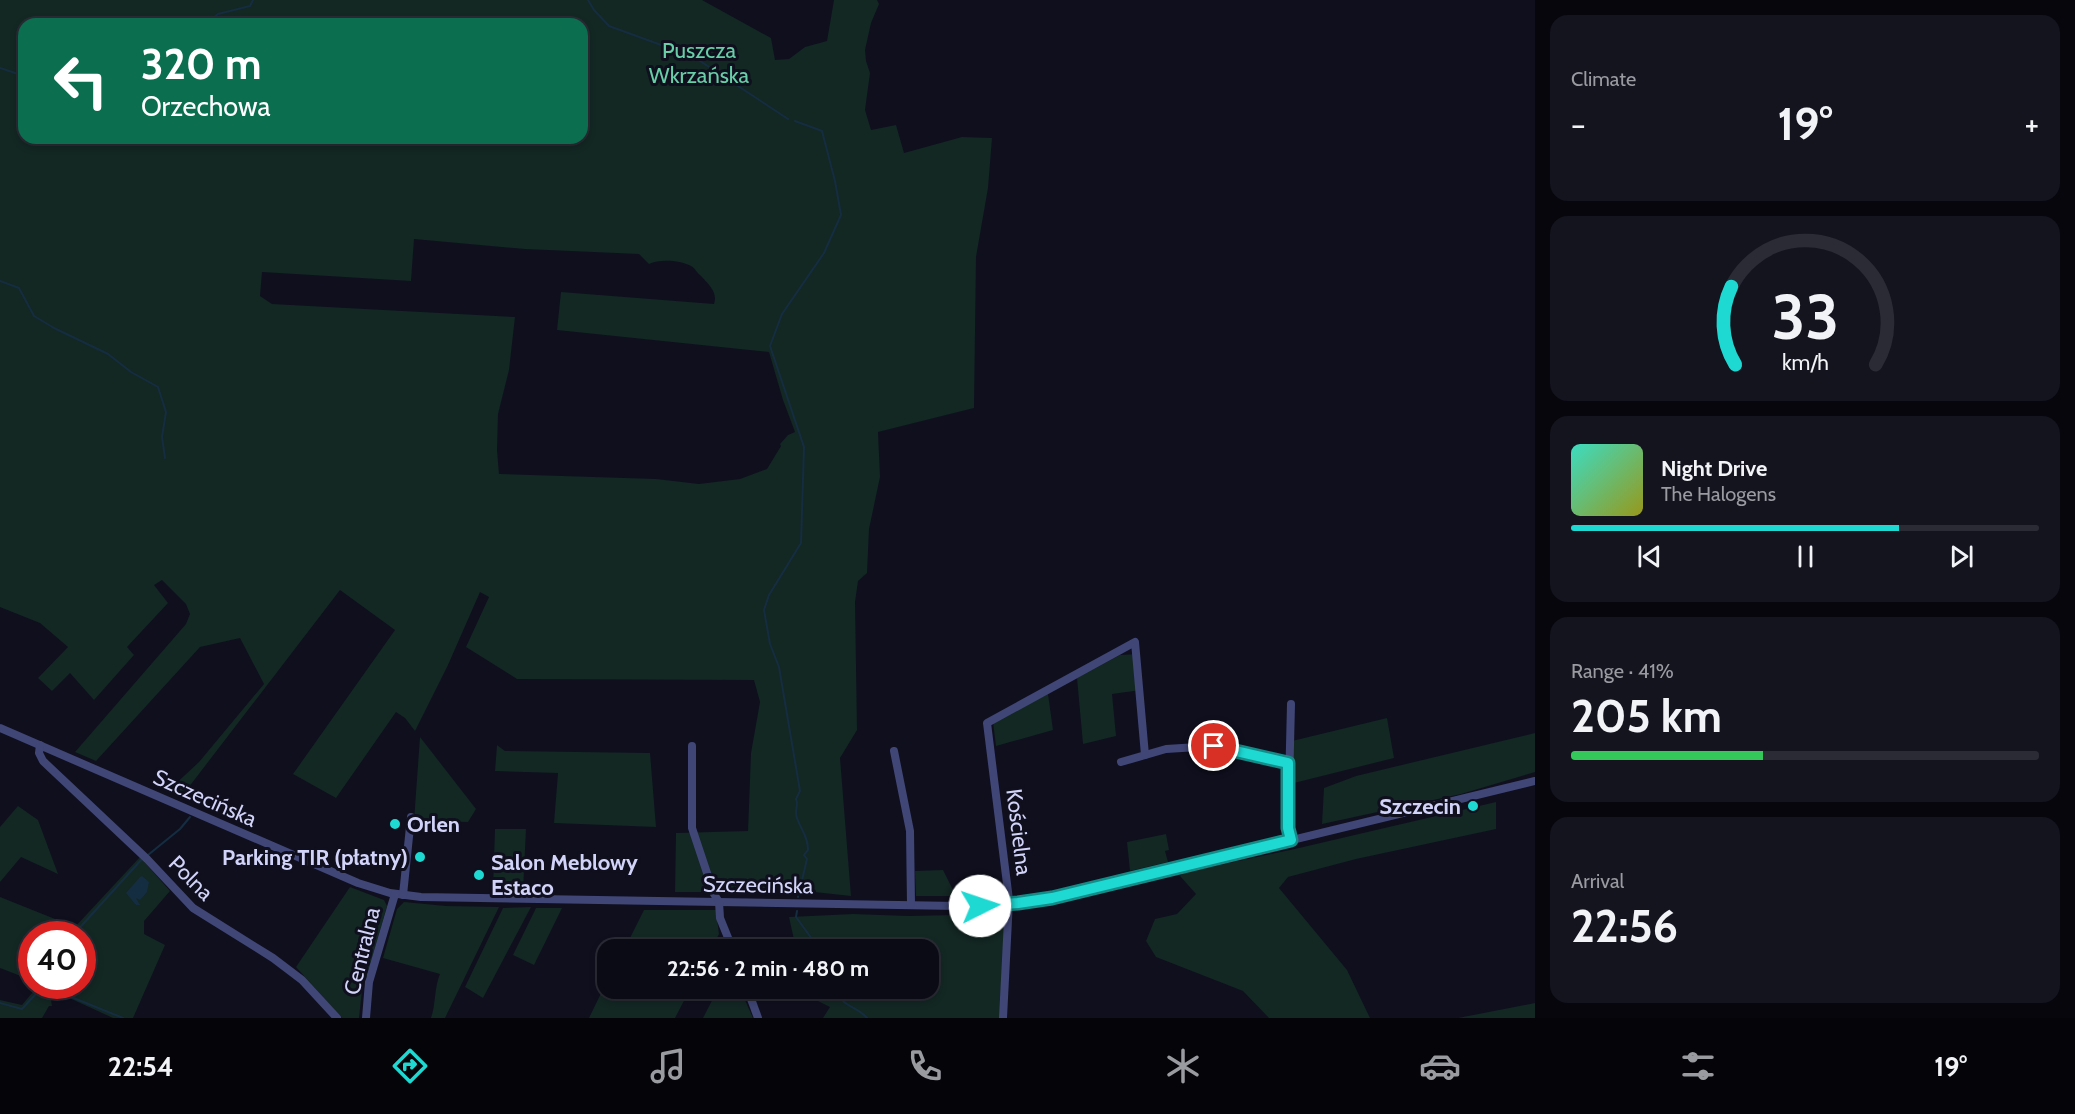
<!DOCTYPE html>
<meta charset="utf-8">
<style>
body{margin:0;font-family:Cabin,sans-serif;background:#14141f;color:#f1f3f6;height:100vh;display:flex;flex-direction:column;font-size:22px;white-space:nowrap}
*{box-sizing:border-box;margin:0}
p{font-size:20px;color:#9a9ba1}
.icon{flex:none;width:33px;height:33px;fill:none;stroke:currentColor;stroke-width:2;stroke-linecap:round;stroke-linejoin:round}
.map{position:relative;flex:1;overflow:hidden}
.panel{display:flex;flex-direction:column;gap:15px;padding:15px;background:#06060c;width:540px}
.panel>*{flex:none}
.hud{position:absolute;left:18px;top:18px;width:570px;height:126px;border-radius:18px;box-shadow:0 3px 9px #0003,0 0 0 2px #2b2b35;background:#0b6e4f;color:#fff;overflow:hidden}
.speed{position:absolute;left:18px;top:921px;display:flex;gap:12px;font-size:30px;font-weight:700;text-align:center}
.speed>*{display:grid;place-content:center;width:78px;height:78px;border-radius:50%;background:#0b0b16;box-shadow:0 3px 9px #0003,0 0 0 2px #2b2b35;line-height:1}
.speed .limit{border:9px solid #d22;background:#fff;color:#111}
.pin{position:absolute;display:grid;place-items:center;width:51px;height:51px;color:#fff;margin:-26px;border:3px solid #fff;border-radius:50%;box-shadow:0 2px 6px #0007}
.me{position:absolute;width:66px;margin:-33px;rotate:86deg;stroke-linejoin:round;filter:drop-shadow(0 0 4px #0008)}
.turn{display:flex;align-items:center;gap:21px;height:126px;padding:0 24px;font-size:27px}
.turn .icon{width:78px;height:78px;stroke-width:2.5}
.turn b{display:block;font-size:42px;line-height:51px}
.big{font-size:45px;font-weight:700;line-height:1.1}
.panel .tile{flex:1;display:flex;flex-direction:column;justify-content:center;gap:9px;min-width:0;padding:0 21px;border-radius:18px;background:#14141f}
.panel .dial{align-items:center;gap:0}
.dial svg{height:156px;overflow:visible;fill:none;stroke:#2b2b35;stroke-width:7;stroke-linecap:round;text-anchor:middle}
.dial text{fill:#f1f3f6;stroke:none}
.song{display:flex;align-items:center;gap:18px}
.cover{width:72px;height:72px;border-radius:9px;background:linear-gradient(135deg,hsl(170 70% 55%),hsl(60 70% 35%))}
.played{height:6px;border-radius:3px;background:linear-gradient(90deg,#1ed8d2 70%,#2b2b35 70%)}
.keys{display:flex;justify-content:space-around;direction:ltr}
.heat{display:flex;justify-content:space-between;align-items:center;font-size:33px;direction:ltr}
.charge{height:9px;border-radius:4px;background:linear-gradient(90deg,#34c759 41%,#2b2b35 0)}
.trip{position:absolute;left:597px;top:939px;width:342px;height:60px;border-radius:18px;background:#0b0b16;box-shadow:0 3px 9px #0003,0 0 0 2px #2b2b35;font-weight:700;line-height:60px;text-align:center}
.tabs{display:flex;height:96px;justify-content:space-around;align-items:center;background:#040409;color:#9a9ba1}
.tabs .icon{width:42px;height:42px}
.tabs .active{color:#1ed8d2}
.tabs b{font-size:27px;color:#f1f3f6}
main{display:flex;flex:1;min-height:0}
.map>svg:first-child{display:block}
</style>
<main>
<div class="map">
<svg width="1535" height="1018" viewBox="0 0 1535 1018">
<rect width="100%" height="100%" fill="#0f0f1e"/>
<g fill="#132723" fill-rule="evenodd">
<path d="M0 0H702L771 38 775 60 789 59 805 47 827 41 834 0H877L879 4 871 23 865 50 866 61 870 73 865 110 871 130 896 125 904 153 962 137 992 138 988 188 976 257 974 408 878 432 880 477 869 529 867 573 858 581 855 602 857 730 840 758 851 896 796 890 771 892H675L676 833 748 831 751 753 760 702 754 680 517 679 466 647 489 597 480 592 448 665 415 731 405 718 396 712 336 798 293 774 395 630 340 590 182 796 164 790 170 789 199 762 264 684 240 638 200 647 96 761 75 752 186 624 190 614 186 604 162 580 154 585 168 603 127 647 134 655 94 700 70 673 52 691 38 678 68 647 40 623 0 607ZM24 24H582V138H24ZM414 239 525 249 639 254 649 264C660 259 679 260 691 266 695 268 697 273 701 276 709 285 718 292 714 304L561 292 557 330 769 352 783 400 795 432 788 435 780 444 781 446 767 469 740 479 699 484 656 479 499 474 497 450 498 414 509 370 515 317 272 304 260 296 262 272 411 281Z"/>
<polygon points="1139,654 1141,690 1112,694 1116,736 1083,744 1077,678 1120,655"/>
<polygon points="1048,694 1053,730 996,746 993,722"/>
<polygon points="1387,718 1394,758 1290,784 1292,741"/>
<polygon points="1535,733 1535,772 1461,794 1322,824 1324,788 1356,776"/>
<polygon points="420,737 476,809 468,822 414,821"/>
<polygon points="497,745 505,751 650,753 656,827 554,823 558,773 495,771"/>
<polygon points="1496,802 1496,829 1356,859 1288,877 1279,888 1347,970 1370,1018 1269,1018 1243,991 1156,957 1146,941 1155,919 1177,914 1196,894 1180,876 1183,873 1299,848"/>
<polygon points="18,806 38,820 58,874 21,857 0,882 0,827"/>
<polygon points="495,829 526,829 523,891 493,890"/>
<polygon points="1166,834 1169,850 1165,851 1168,862 1130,871 1127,842"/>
<polygon points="140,857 170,891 144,921 144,934 165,945 133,1018 113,1018 65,996 51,1000 52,1006 49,1006 42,1018 0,1018 0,1000 22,1005 38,986 68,986 80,988 82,986 85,976 83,974 82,934 32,934 31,980 0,968 0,897 75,927"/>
<polygon points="943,870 956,896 916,896 915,871"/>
<polygon points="350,887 384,900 387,906 366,979 363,981 359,1018 342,1018 296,967"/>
<path d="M404 902 446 906 499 907 445 1018H431C436 1004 434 988 440 974L383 958 397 909Z"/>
<polygon points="531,907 483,998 465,987 503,908"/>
<polygon points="536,908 562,908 534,965 513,955"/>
<polygon points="644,910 716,910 719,934 711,949 624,950"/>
<polygon points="853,914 908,916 1005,914 1000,1018 823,1018 830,1007 812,998 804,989 928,988 928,950 796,949 789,917"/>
<polygon points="607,981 608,988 690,989 675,1018 589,1018"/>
<polygon points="718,989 740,989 753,1018 703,1018"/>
<polygon points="1535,1003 1535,1018 1458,1018"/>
</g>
<polygon fill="#152d41" points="142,876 149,882 147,892 140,900 136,898 140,905 136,905 126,893 140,877"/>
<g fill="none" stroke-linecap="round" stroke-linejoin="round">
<g stroke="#152d41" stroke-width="2">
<polyline points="588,0 594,10 609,26 694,57 788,119"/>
<polyline points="205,24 218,14 250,6 253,0"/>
<polyline points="0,68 24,76"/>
<path d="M795 121 822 131 835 181 841 215 824 253 782 314 770 346 804 447 801 543 769 595 764 610 770 644 779 667 800 791 796 799C799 805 794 811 797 818 801 830 808 836 808 850L804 855 807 859 798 897"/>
<polyline points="0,281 19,288 34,316 54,328 108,354 131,372 158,387 166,412 162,437 165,458"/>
<polyline points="148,855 180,829 190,817"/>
<polyline points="797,911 796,917 812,939 809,943 811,950"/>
<polyline points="74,934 142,859"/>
<polyline points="44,986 123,1018"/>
<polyline points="824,988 832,993 836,988"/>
<path d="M837 988C842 1009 855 1004 867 1018"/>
<polyline points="0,1003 22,1009 43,986"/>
</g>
<g stroke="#404676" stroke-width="8">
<polyline points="0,728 358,883 390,893 421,897 958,906 1014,904 1061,896 1535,781"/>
<polyline points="40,745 39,753 43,761 147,859 193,908 273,958 302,980 337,1018"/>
<polyline points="692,746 692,828 714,894 719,902 720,918 733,950"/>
<polyline points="894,751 910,831 911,905"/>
<polyline points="1121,762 1166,749 1214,746 1288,763"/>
<polyline points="1291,840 1288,828 1291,704"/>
<polyline points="403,895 411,817"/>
<polyline points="747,988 758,1018"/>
<polyline points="366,1018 369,982 395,894"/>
<polyline points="1003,1018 1009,900 987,723 1135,642 1145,755"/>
</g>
</g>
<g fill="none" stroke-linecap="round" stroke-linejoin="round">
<defs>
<polyline id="route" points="980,906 1018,903 1052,898 1291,840 1288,828 1288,763 1214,746"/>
</defs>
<use href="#route" stroke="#148c88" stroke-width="15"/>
<use href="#route" stroke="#1ed8d2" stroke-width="10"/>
</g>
<g fill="#1ed8d2" stroke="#0f0f1e" stroke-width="2">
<circle cx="1473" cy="806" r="6"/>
<circle cx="395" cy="824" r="6"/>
<circle cx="420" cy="857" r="6"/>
<circle cx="479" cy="875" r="6"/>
</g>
<g text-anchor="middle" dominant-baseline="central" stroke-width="6" stroke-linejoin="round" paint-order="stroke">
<g font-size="22" fill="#68cea7" stroke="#0f0f1e">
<text x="699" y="50">Puszcza<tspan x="699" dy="25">Wkrzańska</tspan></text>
</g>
<g font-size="22" fill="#d2d3f9" stroke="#0f0f1e">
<text transform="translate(205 798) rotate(24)">Szczecińska</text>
<text transform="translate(1019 832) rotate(83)">Kościelna</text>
<text transform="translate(191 878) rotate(45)">Polna</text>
<text transform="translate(758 885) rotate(1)">Szczecińska</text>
<text transform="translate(362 951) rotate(-76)">Centralna</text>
</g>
<g font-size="22" font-weight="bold" fill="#d2d3f9" stroke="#0f0f1e" text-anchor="end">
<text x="1461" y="806">Szczecin</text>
<text x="407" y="824" text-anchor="start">Orlen</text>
<text x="408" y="857">Parking TIR (płatny)</text>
<text x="491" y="862" text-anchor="start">Salon Meblowy<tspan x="491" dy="25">Estaco</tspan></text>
</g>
</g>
</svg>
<div class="speed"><div class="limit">40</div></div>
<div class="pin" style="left:1214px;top:746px;background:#d93025"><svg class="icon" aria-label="arrive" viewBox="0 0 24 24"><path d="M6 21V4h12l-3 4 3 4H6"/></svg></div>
<svg class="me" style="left:980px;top:906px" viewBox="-20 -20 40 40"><circle r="19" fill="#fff"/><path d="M0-13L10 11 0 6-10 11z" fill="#1ed8d2"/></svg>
<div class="trip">22:56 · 2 min · 480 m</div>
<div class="hud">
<div class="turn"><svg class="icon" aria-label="left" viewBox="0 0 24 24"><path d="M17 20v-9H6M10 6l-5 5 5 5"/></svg><div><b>320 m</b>Orzechowa</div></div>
</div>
</div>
<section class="panel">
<div class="tile"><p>Climate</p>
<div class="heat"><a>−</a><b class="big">19°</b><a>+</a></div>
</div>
<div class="tile dial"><svg viewBox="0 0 100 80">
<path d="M14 69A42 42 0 1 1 86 69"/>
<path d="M14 69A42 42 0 0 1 12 29" stroke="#1ed8d2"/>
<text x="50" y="56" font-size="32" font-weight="700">33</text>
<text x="50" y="72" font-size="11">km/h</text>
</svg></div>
<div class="tile">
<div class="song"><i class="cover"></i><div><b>Night Drive</b><p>The Halogens</p></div></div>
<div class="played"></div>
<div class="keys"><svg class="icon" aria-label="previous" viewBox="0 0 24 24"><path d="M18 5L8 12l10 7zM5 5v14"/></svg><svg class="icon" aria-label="pause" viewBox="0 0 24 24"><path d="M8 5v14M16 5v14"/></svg><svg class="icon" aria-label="next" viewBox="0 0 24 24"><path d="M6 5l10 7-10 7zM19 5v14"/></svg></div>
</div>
<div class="tile"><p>Range · 41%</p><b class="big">205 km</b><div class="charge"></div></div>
<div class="tile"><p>Arrival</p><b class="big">22:56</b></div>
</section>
</main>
<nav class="tabs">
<b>22:54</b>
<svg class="icon active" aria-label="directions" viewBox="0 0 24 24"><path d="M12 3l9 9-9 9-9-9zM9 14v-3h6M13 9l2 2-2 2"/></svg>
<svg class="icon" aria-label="music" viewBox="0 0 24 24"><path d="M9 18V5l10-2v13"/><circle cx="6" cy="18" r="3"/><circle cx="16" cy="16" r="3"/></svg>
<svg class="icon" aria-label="phone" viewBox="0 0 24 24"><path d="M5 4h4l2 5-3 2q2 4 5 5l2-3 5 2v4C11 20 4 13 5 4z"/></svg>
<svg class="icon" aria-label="climate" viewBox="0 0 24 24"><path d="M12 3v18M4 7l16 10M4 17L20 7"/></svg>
<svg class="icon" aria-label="car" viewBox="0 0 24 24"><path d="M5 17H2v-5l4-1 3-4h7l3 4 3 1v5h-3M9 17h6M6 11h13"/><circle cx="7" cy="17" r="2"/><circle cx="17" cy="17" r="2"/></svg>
<svg class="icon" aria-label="filters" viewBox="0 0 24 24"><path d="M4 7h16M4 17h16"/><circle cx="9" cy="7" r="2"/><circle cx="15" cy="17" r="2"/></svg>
<b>19°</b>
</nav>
